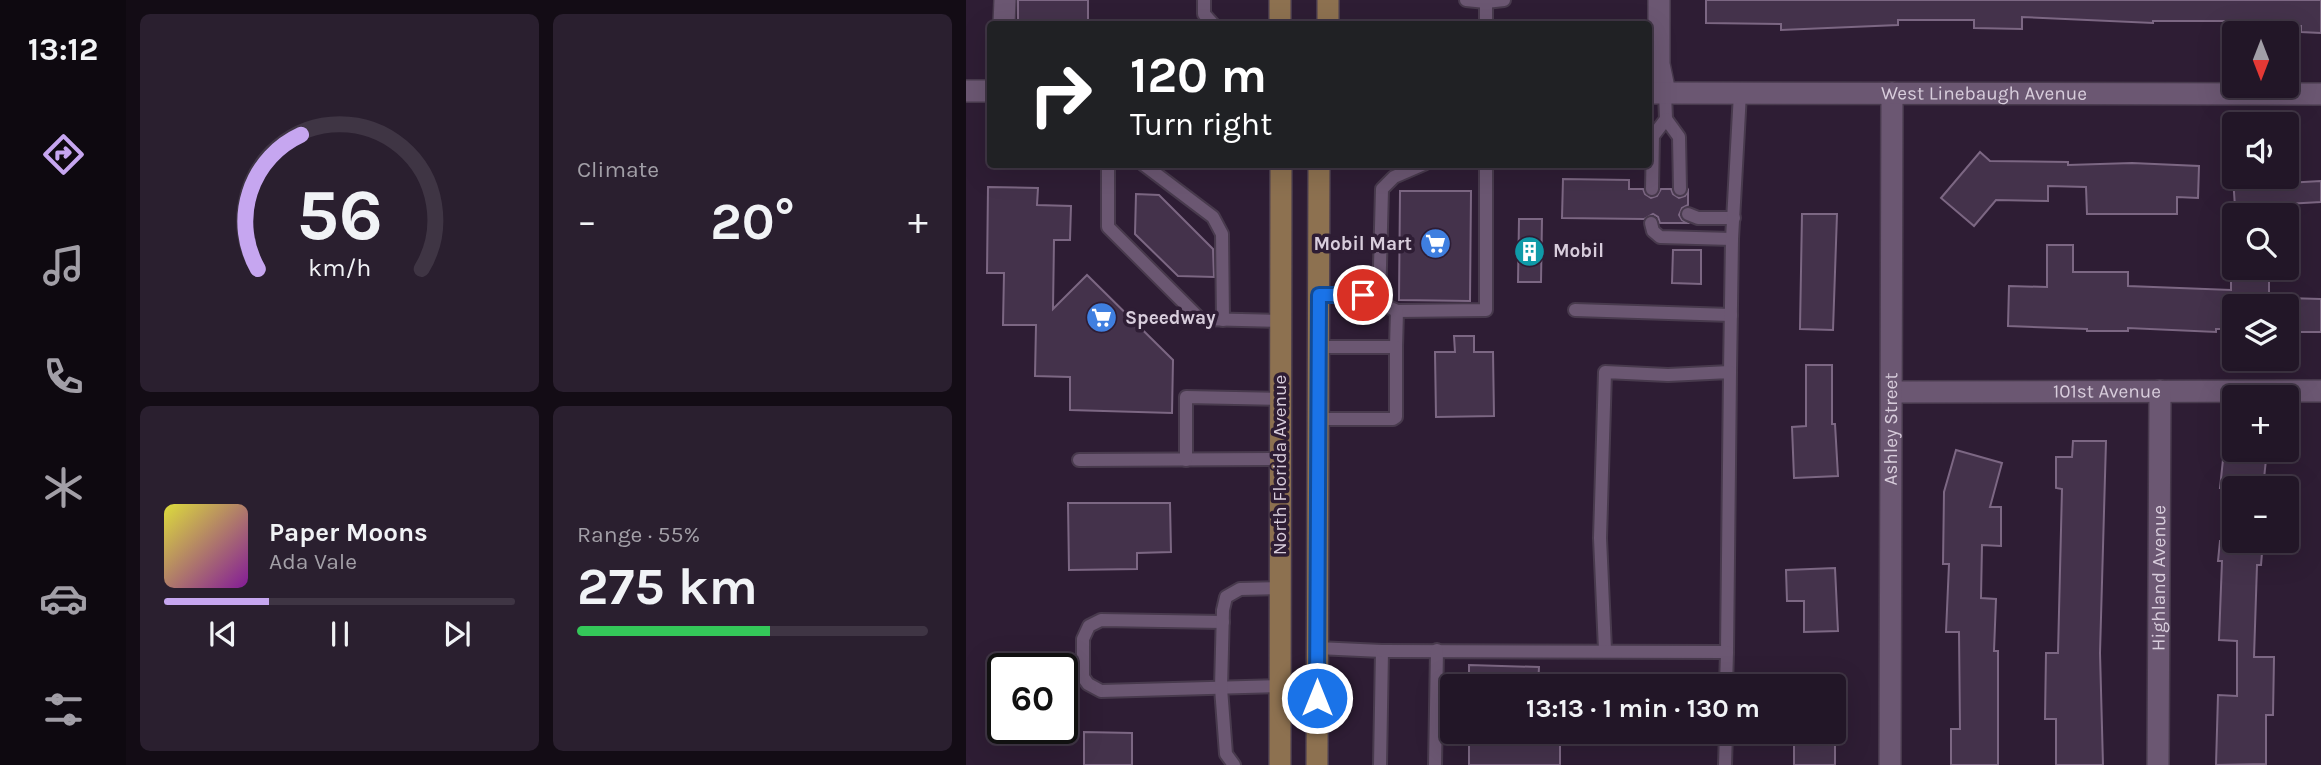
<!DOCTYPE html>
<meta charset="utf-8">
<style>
body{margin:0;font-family:Karla,sans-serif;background:#2a1f2f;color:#f1f3f6;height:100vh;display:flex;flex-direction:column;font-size:26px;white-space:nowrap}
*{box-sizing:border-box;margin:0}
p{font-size:23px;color:#a29fa7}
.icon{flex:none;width:38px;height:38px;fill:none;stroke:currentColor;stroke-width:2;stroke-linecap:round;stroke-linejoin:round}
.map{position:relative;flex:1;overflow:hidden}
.sheet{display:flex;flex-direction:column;gap:14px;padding:14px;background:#130c15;width:840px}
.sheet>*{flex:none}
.hud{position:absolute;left:21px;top:21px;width:665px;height:147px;border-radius:7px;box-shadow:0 7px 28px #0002,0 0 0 2px #3f3544;background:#202124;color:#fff;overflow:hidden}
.needle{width:46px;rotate:180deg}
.fabs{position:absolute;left:1256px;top:21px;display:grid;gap:14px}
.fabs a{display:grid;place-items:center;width:77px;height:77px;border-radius:7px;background:#221627;box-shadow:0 7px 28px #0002,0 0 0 2px #3f3544;font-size:35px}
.speed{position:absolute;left:21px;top:653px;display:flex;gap:14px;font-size:35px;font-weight:700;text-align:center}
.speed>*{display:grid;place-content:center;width:91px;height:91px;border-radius:50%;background:#221627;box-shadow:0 7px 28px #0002,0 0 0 2px #3f3544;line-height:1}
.speed .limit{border:4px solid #111;border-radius:10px;background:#fff;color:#111}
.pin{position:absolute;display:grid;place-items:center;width:60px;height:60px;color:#fff;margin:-30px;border:4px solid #fff;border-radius:50%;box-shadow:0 2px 7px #0007}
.me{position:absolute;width:77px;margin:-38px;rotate:0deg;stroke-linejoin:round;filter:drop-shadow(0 0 5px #0008)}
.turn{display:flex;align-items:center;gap:24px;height:147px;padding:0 28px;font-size:32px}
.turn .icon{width:91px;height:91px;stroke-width:2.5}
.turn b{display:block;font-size:49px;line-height:60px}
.big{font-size:52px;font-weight:700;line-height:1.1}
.sheet .tile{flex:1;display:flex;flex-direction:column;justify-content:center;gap:10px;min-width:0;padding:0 24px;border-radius:10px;background:#2a1f2f}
.sheet .dial{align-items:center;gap:0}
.dial svg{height:182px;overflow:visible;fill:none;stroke:#3f3544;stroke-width:7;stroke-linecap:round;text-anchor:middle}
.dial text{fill:#f1f3f6;stroke:none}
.song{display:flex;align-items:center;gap:21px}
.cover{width:84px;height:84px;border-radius:10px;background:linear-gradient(135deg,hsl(60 70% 55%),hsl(290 70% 35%))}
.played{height:7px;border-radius:4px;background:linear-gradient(90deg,#c6a6f0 30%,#3f3544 30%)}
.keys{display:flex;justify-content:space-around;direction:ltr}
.heat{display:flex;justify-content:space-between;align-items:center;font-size:38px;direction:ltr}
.charge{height:10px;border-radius:5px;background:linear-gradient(90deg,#34c759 55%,#3f3544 0)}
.sheet .tiles{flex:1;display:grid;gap:14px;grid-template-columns:repeat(2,1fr)}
.trip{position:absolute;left:474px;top:674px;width:406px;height:70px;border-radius:7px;background:#221627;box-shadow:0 7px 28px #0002,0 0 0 2px #3f3544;font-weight:700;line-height:70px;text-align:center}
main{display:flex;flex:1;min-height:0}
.tab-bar{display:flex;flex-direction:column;width:126px;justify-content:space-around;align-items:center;background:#0e0910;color:#a29fa7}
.tab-bar .icon{width:49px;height:49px}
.tab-bar .current{color:#c6a6f0}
.tab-bar b{font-size:32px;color:#f1f3f6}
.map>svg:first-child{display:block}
</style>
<main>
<nav class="tab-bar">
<b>13:12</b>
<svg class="icon current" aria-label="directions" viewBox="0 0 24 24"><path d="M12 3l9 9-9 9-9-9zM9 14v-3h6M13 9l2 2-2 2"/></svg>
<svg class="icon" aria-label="music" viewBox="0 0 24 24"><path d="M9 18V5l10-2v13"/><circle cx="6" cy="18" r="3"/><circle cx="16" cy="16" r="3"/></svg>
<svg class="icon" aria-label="phone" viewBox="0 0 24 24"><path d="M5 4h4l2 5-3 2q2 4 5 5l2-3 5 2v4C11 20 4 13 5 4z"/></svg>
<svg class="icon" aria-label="climate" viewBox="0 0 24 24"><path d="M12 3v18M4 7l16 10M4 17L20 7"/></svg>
<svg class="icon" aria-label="car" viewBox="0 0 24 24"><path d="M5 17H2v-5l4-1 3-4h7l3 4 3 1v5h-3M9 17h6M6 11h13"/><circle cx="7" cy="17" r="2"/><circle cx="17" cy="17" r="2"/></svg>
<svg class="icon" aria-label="filters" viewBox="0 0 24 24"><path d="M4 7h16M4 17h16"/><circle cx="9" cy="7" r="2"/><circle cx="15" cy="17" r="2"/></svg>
</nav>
<section class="sheet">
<div class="tiles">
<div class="tile dial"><svg viewBox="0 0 100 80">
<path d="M14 69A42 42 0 1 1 86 69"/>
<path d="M14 69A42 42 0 0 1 33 10" stroke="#c6a6f0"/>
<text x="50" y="56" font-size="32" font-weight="700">56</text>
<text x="50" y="72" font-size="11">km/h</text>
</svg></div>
<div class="tile"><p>Climate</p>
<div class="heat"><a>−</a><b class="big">20°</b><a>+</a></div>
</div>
<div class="tile">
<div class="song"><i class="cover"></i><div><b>Paper Moons</b><p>Ada Vale</p></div></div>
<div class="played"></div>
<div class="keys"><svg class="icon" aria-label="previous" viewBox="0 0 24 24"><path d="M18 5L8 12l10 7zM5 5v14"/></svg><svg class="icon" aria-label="pause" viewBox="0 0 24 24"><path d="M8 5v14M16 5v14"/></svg><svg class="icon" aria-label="next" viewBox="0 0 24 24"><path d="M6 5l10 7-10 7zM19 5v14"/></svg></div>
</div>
<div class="tile"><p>Range · 55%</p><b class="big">275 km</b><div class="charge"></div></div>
</div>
</section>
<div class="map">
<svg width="1355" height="765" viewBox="0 0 1355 765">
<rect width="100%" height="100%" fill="#2e1d34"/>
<g fill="#44324b" stroke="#7c6783" stroke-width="2">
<rect x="52" y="0" width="70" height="24"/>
<polygon points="740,0 1355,0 1355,33 1335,32 1335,26 1274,24 1274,21 1187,21 1187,23 1056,17 1056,29 1008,28 1008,20 932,20 932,25 815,30 815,24 740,23"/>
<polygon points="1014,152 1024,161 1102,162 1102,165 1166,163 1233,166 1232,198 1211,197 1211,214 1121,214 1120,187 1082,186 1082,201 1030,200 1008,226 975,198"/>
<polygon points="1267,177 1305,177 1305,184 1355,181 1355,202 1269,207"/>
<polygon points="597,179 663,180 663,189 677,189 679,194 685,198 691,196 695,189 705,189 707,194 713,198 719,196 722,191 722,205 716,208 713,215 716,220 721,223 694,223 692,217 687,214 678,219 596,218"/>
<polygon points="22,187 72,188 71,205 105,206 104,240 88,240 87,309 121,275 207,360 206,413 104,410 104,377 69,376 70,325 37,325 38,273 21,273"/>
<polygon points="434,191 505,191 504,301 433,300"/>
<polygon points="170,194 193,195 247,249 248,277 212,276 169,234"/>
<polygon points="836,214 871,214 867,330 834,329"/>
<polygon points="553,219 576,219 575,282 552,282"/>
<polygon points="1081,245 1107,245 1107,272 1162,272 1162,286 1265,290 1265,279 1303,279 1303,306 1269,306 1269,329 1250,329 1250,332 1162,328 1162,331 1121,331 1121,329 1042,326 1043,286 1081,287"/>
<polygon points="707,250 735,250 735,284 706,283"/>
<polygon points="1321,298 1355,299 1355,332 1321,332"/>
<polygon points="488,336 508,336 508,352 527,352 528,416 470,417 469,352 489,352"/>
<polygon points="840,365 866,365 866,424 869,424 872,476 828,478 826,427 840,426"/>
<polygon points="1107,441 1140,441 1134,653 1137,765 1090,765 1090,719 1079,719 1080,653 1092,653 1096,489 1090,488 1090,457 1106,457"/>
<polygon points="990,450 1036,463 1024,507 1035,507 1035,546 1016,545 1015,598 1030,599 1028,651 1032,651 1032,765 985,765 985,729 994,729 993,632 980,632 983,564 977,564 978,492"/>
<polygon points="1258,450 1301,450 1297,488 1254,488"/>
<polygon points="102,503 204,503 205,552 171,553 171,569 103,570"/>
<polygon points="1254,541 1297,541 1295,565 1291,565 1288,657 1308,657 1307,715 1300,715 1300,764 1250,765 1252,695 1271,696 1271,641 1253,640 1256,561 1252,561"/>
<polygon points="869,568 872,631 838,632 838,601 821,601 820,570"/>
<polygon points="503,665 573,667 572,686 503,686"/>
<polygon points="118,732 166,733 166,765 118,765"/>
<rect x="503" y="732" width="91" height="33"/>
<rect x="828" y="736" width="41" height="29"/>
</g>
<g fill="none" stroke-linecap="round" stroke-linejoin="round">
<defs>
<g id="service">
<polyline points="238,0 238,14 247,24"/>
<polyline points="500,0 520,2 538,0"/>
<polyline points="520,24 520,0"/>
<polyline points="699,93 700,119 713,137 714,189"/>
<polyline points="142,164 142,227 234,319 315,321"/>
<polyline points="177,164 247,217 256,234 257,320"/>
<polyline points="686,189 687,136 700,119"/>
<polyline points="722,214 732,218 768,218"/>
<polyline points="685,223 687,231 694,237 766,239"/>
<polyline points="353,295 397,295 431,311 520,310 520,164"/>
<polyline points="413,304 416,189 428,177 458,164"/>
<polyline points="609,310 765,315"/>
<polyline points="430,347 431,311"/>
<polyline points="764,372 766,239 774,93"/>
<polyline points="352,419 427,419 430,417 430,347 353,347"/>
<polyline points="113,460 315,459"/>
<polyline points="220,460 220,397 315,399"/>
<polyline points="257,622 135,620 123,626 117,639 117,677 122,684 135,691 314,686"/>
<polyline points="351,648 416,651 414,765"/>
<polyline points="639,650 634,538 639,372 702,375 764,372 761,652"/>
<polyline points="416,651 761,652 760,686"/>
<polyline points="268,765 260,754 255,688 257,610 260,597 274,589 314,588"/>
<polyline points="469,765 471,650"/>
<polyline points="759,765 760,732"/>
</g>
<g id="minor">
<polyline points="693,0 693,64 699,93"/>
<polyline points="38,24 39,0"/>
<path id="s1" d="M926 392 1355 391"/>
<path id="s2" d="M924 765 926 93"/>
<path id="s3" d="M1192 765 1194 391"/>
</g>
<g id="tertiary">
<polyline points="0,91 24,91"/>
<path id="s4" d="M682 93 1355 94"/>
</g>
<g id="primary">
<polyline points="314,0 314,24"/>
<polyline points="362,24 362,0"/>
<polyline points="314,765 315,164"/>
<polyline points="351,765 353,164"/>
</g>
</defs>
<use href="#service" stroke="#483a4d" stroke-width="16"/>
<use href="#minor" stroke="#483a4d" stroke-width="24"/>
<use href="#tertiary" stroke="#483a4d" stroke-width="24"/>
<use href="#primary" stroke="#483a4d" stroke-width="24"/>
<use href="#service" stroke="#6b5772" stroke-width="12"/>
<use href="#minor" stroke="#6b5772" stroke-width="21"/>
<use href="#tertiary" stroke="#6b5772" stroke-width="21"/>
<use href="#primary" stroke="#8d7150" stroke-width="21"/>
</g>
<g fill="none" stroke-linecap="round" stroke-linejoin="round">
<defs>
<polyline id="route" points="351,698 353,295 397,295"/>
</defs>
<use href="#route" stroke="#114b97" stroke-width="18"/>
<use href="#route" stroke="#1a73e8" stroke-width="12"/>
</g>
<defs>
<symbol id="supermarket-disc" viewBox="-11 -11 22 22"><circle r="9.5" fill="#3f7fe0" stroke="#2e1d34"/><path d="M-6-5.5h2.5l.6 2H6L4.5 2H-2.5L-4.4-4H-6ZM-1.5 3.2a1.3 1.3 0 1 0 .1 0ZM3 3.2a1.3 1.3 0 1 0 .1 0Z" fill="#fff"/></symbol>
<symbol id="building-disc" viewBox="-11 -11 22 22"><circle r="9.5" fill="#0f9aa8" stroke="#2e1d34"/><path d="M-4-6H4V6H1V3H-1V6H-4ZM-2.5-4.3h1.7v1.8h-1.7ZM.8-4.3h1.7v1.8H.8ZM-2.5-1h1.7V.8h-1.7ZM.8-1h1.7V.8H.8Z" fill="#fff"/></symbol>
</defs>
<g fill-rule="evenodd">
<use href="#supermarket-disc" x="452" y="226" width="35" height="35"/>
<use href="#building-disc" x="546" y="234" width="35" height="35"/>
<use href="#supermarket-disc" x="118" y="300" width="35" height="35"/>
</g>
<g text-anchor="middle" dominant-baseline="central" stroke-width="7" stroke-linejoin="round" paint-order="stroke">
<g font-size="19" fill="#d8cddc" stroke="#2e1d34">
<text stroke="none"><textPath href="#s4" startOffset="336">West Linebaugh Avenue</textPath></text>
<text stroke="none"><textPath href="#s1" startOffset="215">101st Avenue</textPath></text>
<text stroke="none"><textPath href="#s2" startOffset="336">Ashley Street</textPath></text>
<text transform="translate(314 465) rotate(-90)">North Florida Avenue</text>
<text stroke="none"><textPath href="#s3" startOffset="187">Highland Avenue</textPath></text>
</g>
<g font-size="19" font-weight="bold" fill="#d8cddc" stroke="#2e1d34" text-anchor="start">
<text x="446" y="244" text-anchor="end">Mobil Mart</text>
<text x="587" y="251">Mobil</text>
<text x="159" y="318">Speedway</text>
</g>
</g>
</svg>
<div class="fabs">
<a><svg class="needle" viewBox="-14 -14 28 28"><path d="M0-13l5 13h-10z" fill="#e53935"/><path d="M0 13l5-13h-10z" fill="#a29fa7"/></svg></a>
<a><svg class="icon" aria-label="sound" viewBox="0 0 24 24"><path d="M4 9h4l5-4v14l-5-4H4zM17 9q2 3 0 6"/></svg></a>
<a><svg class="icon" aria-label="search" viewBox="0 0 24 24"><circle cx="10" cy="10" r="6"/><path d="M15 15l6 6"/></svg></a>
<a><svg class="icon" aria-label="layers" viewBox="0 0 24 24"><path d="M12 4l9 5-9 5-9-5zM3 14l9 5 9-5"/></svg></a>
<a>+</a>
<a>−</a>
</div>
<div class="speed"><div class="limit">60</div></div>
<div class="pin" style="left:397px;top:295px;background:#d93025"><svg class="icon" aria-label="arrive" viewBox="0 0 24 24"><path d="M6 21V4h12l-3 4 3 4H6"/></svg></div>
<svg class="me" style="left:351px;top:698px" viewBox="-20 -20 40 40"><circle r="17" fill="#1a73e8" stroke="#fff" stroke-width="3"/><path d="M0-11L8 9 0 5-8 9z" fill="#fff"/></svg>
<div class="trip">13:13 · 1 min · 130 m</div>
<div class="hud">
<div class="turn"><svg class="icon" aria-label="right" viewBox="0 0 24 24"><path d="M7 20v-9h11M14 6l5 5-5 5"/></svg><div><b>120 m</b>Turn right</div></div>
</div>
</div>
</main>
